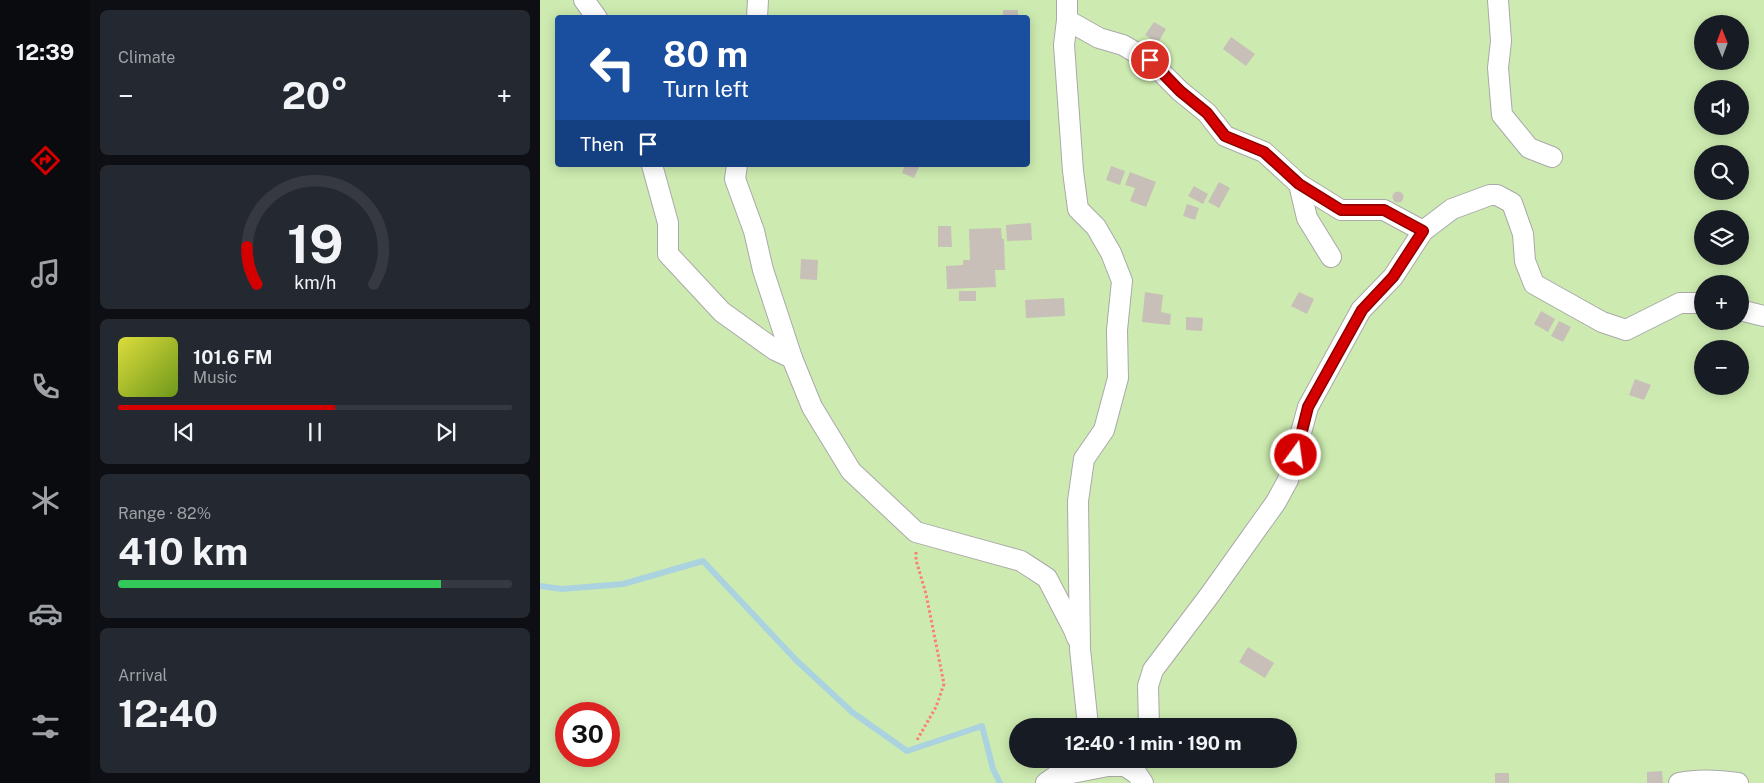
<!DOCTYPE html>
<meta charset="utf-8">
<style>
body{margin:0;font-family:"Public Sans",sans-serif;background:#242831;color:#f1f3f6;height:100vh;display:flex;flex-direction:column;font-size:19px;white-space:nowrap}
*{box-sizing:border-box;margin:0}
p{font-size:16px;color:#9ea1a6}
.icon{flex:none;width:28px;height:28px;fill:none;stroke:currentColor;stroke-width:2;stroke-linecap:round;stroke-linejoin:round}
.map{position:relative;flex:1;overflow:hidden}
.drawer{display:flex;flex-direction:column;gap:10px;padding:10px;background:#0d0f14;width:450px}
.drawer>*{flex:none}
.guide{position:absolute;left:15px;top:15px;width:475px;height:152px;border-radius:5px;box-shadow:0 2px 12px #0003;background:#1a4fa0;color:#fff;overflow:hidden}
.needle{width:32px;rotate:359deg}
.fabs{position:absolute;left:1154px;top:15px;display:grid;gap:10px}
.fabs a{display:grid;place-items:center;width:55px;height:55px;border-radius:50%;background:#171b24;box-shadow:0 2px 12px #0003;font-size:25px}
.speed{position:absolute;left:15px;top:702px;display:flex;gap:10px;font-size:25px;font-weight:700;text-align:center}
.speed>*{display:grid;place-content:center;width:65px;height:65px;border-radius:50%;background:#171b24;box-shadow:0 2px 12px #0003;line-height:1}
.speed .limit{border:8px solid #d22;background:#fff;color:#111}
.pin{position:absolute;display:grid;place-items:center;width:42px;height:42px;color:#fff;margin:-21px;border:2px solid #fff;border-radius:50%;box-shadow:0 1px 5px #0007}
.me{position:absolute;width:55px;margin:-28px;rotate:14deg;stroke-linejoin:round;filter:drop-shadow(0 0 4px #0008)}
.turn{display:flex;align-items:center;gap:18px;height:105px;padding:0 25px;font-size:22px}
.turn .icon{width:65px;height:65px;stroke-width:2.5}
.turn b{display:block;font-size:35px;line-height:42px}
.then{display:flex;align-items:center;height:48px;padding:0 25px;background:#0003;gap:10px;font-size:19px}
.big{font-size:38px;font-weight:700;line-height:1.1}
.drawer .widget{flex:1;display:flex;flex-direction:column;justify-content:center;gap:8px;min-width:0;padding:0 18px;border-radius:8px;background:#242831}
.drawer .dial{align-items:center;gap:0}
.dial svg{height:130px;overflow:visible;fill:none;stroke:#363941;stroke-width:7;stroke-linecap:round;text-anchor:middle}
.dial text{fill:#f1f3f6;stroke:none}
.song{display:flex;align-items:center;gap:15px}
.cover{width:60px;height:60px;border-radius:8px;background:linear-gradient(135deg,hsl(60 70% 55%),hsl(80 70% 35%))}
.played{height:5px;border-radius:2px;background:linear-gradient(90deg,#d40000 55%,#363941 55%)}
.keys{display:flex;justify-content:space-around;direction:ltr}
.heat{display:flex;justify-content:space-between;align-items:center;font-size:28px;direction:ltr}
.charge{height:8px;border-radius:4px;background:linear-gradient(90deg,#34c759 82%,#363941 0)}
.trip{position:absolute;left:469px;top:718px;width:288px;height:50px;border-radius:25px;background:#171b24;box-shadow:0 2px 12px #0003;font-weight:700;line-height:50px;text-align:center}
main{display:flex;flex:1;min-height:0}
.dock{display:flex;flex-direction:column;width:90px;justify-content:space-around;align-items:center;background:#090b0e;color:#9ea1a6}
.dock .icon{width:35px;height:35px}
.dock .active{color:#d40000}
.dock b{font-size:22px;color:#f1f3f6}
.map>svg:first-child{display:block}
</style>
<main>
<nav class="dock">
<b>12:39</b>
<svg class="icon active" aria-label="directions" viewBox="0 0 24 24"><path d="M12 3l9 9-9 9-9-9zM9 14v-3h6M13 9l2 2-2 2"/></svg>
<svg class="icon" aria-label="music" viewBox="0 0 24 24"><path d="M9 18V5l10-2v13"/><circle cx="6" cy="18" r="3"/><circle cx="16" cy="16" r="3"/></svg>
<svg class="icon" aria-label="phone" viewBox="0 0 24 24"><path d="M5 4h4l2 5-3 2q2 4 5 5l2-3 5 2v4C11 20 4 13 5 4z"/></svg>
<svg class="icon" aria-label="climate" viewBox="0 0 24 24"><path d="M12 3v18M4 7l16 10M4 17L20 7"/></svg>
<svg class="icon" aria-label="car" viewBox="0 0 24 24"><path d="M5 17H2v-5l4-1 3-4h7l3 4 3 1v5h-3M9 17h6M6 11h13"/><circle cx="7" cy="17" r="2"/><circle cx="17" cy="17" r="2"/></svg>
<svg class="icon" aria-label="filters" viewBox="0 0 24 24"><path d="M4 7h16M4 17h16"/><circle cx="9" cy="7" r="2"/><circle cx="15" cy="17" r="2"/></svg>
</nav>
<section class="drawer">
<div class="widget"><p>Climate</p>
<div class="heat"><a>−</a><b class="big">20°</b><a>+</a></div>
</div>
<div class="widget dial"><svg viewBox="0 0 100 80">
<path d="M14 69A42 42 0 1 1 86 69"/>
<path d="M14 69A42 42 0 0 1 8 46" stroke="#d40000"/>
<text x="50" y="56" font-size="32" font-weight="700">19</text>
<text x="50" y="72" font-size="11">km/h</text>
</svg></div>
<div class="widget">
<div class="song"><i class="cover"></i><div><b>101.6 FM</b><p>Music</p></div></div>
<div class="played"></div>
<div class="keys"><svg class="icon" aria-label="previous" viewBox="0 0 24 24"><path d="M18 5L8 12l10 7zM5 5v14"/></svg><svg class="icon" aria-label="pause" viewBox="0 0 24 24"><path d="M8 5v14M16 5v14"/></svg><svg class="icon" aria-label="next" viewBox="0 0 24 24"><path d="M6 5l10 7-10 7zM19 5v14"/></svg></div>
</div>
<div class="widget"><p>Range · 82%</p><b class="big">410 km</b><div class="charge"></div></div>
<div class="widget"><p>Arrival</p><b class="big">12:40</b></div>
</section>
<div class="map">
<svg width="1224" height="783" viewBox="0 0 1224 783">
<rect width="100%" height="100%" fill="#f2efe9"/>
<path fill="#cdebb0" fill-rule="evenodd" d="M0 0H1224V783H0ZM18 18H488V165H18ZM1162 24H1200V61H1162ZM1162 89H1200V126H1162ZM1162 154H1200V191H1162ZM1162 219H1200V256H1162ZM1162 284H1200V321H1162ZM1162 349H1200V386H1162ZM26 714H69V756H26ZM478 726H748V759H478Z"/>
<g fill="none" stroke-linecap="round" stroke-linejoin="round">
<polyline stroke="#aad3df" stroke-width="6" points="0,586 22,589 83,584 163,561 256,660 312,712 367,751 442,726 453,769 460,783"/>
</g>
<g fill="#c7bfb8">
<rect x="463" y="10" width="15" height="8"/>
<polygon points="614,22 626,29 618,43 605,35"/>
<polygon points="691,37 715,54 706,66 683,49"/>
<polygon points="365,165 380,165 374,178 362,173"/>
<polygon points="571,166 585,171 580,185 566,180"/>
<polygon points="590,172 616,182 606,207 590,201 595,188 585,185"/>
<polygon points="679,182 690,188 679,208 668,202"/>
<polygon points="654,186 668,194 663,204 648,196"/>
<circle cx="858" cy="197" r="5.5"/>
<polygon points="647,204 659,208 655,220 643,216"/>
<polygon points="491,223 492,240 467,241 466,225"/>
<polygon points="398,226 411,226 412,247 398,247"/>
<polygon points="461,228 462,239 464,239 465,270 455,270 456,287 407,289 406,266 423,265 423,260 430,260 429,229"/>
<polygon points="261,259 278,260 277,280 260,279"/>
<rect x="419" y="291" width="17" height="10"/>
<polygon points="605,292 623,295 621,312 631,314 630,325 602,322"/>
<polygon points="759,292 774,299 767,314 751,306"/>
<polygon points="524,298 525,316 486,318 485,300"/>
<polygon points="1001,311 1015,319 1008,332 994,324"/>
<polygon points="646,317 663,318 662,331 646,330"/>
<polygon points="1019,321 1031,327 1023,342 1011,336"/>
<polygon points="1095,379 1111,385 1104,400 1089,395"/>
<polygon points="708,647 734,663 725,678 699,662"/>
<polygon points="1122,771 1123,783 1107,783 1107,772"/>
<rect x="955" y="773" width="14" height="10"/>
</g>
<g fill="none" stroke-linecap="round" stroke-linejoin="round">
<defs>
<g id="minor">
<polyline points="44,0 57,18"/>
<polyline points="527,0 527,20 524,45 533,171 538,209 556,227 571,253 582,281 577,330 578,378 564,430 544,459 538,501 540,649 548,726"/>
<polyline points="958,0 961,41 958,68 962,115 989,148 1012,157"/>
<polyline points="217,18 218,0"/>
<polyline points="527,20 559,38 583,45 610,61 640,91 667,113 685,136 724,152 759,184 801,210 844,210 883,231"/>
<polyline points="112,165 128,223 128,254 182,312 235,350 252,358 272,407 311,471 376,532 481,561 507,578 534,630 537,638"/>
<polyline points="197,165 195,179 214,231 223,270 252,358"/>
<polyline points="759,184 767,218 791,257"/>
<polyline points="1200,310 1224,316"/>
<polyline points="609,726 608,686 613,670 669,596 736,502 748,480 768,407 821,310 853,277 883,231 912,209 950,195 957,195 972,203 983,234 985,261 994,284 1062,322 1086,330 1140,303 1162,303"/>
<polyline points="506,783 516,776 568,766 585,766 597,774 603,783"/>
<path d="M1139 783C1159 779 1177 780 1198 783"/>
</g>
</defs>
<use href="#minor" stroke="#a9a9a9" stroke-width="22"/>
<polyline stroke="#fa8072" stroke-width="3" stroke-dasharray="2.5 2.5" stroke-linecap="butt" points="376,552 376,560 386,594 404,684 396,707 377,740"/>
<use href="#minor" stroke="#fff" stroke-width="20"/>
</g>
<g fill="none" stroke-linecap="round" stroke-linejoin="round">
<defs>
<polyline id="route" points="610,60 640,91 667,113 685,136 724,152 759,184 801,210 844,210 883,231 853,277 822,310 768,407 756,455"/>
</defs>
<use href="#route" stroke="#8a0000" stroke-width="12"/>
<use href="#route" stroke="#d40000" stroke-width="9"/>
</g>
</svg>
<div class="fabs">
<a><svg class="needle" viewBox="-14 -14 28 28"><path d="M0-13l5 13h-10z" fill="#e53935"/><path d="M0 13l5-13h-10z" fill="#9ea1a6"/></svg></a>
<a><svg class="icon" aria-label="sound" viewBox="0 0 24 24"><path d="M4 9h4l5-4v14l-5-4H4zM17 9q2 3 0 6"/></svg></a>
<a><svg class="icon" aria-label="search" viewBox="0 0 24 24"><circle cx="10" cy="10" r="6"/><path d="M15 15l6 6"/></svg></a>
<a><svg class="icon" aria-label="layers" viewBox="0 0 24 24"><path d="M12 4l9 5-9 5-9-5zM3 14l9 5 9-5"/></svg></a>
<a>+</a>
<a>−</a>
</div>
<div class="speed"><div class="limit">30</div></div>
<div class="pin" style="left:610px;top:60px;background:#d93025"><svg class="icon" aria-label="arrive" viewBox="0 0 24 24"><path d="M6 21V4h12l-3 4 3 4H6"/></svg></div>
<svg class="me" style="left:756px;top:455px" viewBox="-20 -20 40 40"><circle r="17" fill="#d40000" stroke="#fff" stroke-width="3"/><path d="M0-11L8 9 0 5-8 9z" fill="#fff"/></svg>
<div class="trip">12:40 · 1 min · 190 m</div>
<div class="guide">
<div class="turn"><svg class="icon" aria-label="left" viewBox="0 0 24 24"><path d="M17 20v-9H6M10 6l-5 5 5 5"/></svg><div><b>80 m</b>Turn left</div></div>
<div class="then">Then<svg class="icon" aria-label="arrive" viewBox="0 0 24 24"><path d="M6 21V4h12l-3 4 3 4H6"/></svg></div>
</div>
</div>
</main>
